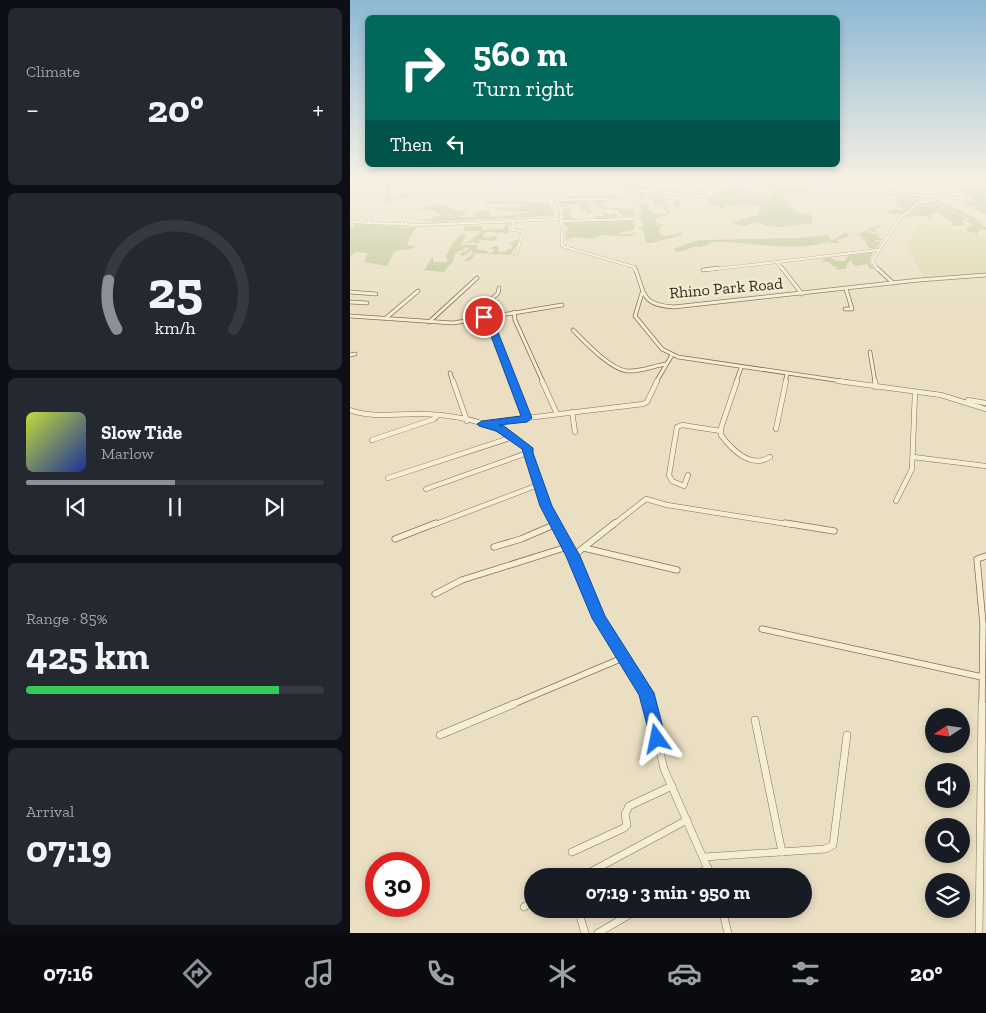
<!DOCTYPE html>
<meta charset="utf-8">
<style>
body{margin:0;font-family:"Zilla Slab",serif;background:#242831;color:#f1f3f6;height:100vh;display:flex;flex-direction:column;font-size:19px;white-space:nowrap}
*{box-sizing:border-box;margin:0}
p{font-size:16px;color:#9ea1a6}
.icon{flex:none;width:28px;height:28px;fill:none;stroke:currentColor;stroke-width:2;stroke-linecap:round;stroke-linejoin:round}
.map{position:relative;flex:1;overflow:hidden}
.drawer{display:flex;flex-direction:column;gap:8px;padding:8px;background:#0d0f14;width:350px}
.drawer>*{flex:none}
.hud{position:absolute;left:15px;top:15px;width:475px;height:152px;border-radius:8px;box-shadow:0 2px 8px #0003;background:#00695c;color:#fff;overflow:hidden}
.needle{width:32px;rotate:257deg}
.controls{position:absolute;left:575px;top:708px;display:grid;gap:10px}
.controls a{display:grid;place-items:center;width:45px;height:45px;border-radius:50%;background:#171b24;box-shadow:0 2px 8px #0003;font-size:25px}
.speed{position:absolute;left:15px;top:852px;display:flex;gap:10px;font-size:25px;font-weight:700;text-align:center}
.speed>*{display:grid;place-content:center;width:65px;height:65px;border-radius:50%;background:#171b24;box-shadow:0 2px 8px #0003;line-height:1}
.speed .limit{border:8px solid #d22;background:#fff;color:#111}
.pin{position:absolute;display:grid;place-items:center;width:42px;height:42px;color:#fff;margin:-21px;border:2px solid #fff;border-radius:50%;box-shadow:0 1px 5px #0007}
.me{position:absolute;width:55px;margin:-28px;rotate:348deg;stroke-linejoin:round;filter:drop-shadow(0 0 4px #0008)}
.turn{display:flex;align-items:center;gap:18px;height:105px;padding:0 25px;font-size:22px}
.turn .icon{width:65px;height:65px;stroke-width:2.5}
.turn b{display:block;font-size:35px;line-height:42px}
.then{display:flex;align-items:center;height:48px;padding:0 25px;background:#0003;gap:10px;font-size:19px}
.big{font-size:38px;font-weight:700;line-height:1.1}
.drawer .widget{flex:1;display:flex;flex-direction:column;justify-content:center;gap:8px;min-width:0;padding:0 18px;border-radius:8px;background:#242831}
.drawer .dial{align-items:center;gap:0}
.dial svg{height:130px;overflow:visible;fill:none;stroke:#363941;stroke-width:7;stroke-linecap:round;text-anchor:middle}
.dial text{fill:#f1f3f6;stroke:none}
.song{display:flex;align-items:center;gap:15px}
.cover{width:60px;height:60px;border-radius:8px;background:linear-gradient(135deg,hsl(70 70% 55%),hsl(230 70% 35%))}
.played{height:5px;border-radius:2px;background:linear-gradient(90deg,#8c9099 50%,#363941 50%)}
.keys{display:flex;justify-content:space-around;direction:ltr}
.heat{display:flex;justify-content:space-between;align-items:center;font-size:28px;direction:ltr}
.charge{height:8px;border-radius:4px;background:linear-gradient(90deg,#34c759 85%,#363941 0)}
.trip{position:absolute;left:174px;top:868px;width:288px;height:50px;border-radius:25px;background:#171b24;box-shadow:0 2px 8px #0003;font-weight:700;line-height:50px;text-align:center}
.tabs{display:flex;height:80px;justify-content:space-around;align-items:center;background:#090b0e;color:#9ea1a6}
.tabs .icon{width:35px;height:35px}
.tabs .on{color:#8c9099}
.tabs b{font-size:22px;color:#f1f3f6}
main{display:flex;flex:1;min-height:0}
.map>svg:first-child{display:block}
</style>
<main>
<section class="drawer">
<div class="widget"><p>Climate</p>
<div class="heat"><a>−</a><b class="big">20°</b><a>+</a></div>
</div>
<div class="widget dial"><svg viewBox="0 0 100 80">
<path d="M14 69A42 42 0 1 1 86 69"/>
<path d="M14 69A42 42 0 0 1 9 39" stroke="#8c9099"/>
<text x="50" y="56" font-size="32" font-weight="700">25</text>
<text x="50" y="72" font-size="11">km/h</text>
</svg></div>
<div class="widget">
<div class="song"><i class="cover"></i><div><b>Slow Tide</b><p>Marlow</p></div></div>
<div class="played"></div>
<div class="keys"><svg class="icon" aria-label="previous" viewBox="0 0 24 24"><path d="M18 5L8 12l10 7zM5 5v14"/></svg><svg class="icon" aria-label="pause" viewBox="0 0 24 24"><path d="M8 5v14M16 5v14"/></svg><svg class="icon" aria-label="next" viewBox="0 0 24 24"><path d="M6 5l10 7-10 7zM19 5v14"/></svg></div>
</div>
<div class="widget"><p>Range · 85%</p><b class="big">425 km</b><div class="charge"></div></div>
<div class="widget"><p>Arrival</p><b class="big">07:19</b></div>
</section>
<div class="map">
<svg width="636" height="933" viewBox="0 0 636 933">
<rect width="100%" height="100%" fill="#eadfc3"/>
<polygon fill="#dfd9b1" points="571,223 636,236 636,274 573,277 557,244"/>
<g fill="#c0c798">
<path d="M14 180H20L65 183 57 185 42 184 39 198 56 197 49 196 61 192 59 194 61 195C55 202 43 197 36 203L34 201 29 202 35 199 37 188 29 185 30 184 13 181Z"/>
<path d="M216 180H223V182L230 180 228 182 249 184 254 182 242 181 262 180 267 183 273 182 272 180H287L274 182 272 183 286 184 293 181 294 183 291 184 297 188 346 193H349L346 191 352 190 347 188 350 186 351 188 357 191 354 193 358 195 357 199 347 198 344 194 333 195 332 193 315 191 314 193 318 195C317 195 302 196 298 196L304 193 294 192 296 195 292 194 293 198 310 196 330 200 329 204H333L326 207 322 205 325 202V200H313L320 204 316 205 320 212 318 215 305 218 307 225 314 224 309 228 310 234 314 236 332 233V235L301 243H296L293 229H288L295 225 290 220 291 207 288 203 300 204 298 205 301 212 305 214 317 213 312 206 316 205 303 204V199H287L290 197 287 196 289 194 287 192 290 189 266 190 246 185 225 182 217 189 224 191H214L213 185Z"/>
<polygon points="596,180 636,180 636,214 624,209 624,207 610,204 615,203 616,200 627,199"/>
<path d="M443 183 462 188V191L452 192V196L445 191 433 193 436 203 451 214 460 213 463 218 461 224C441 224 425 232 407 222 398 225 391 229 383 222L407 215 411 208 400 204 375 206 374 210C368 205 363 207 357 203L364 192 375 189H404V191H395L399 192V194L389 193 387 196H420L424 191 418 190 423 186Z"/>
<polygon points="234,193 225,196 266,195 270,201 254,198 236,201 237,204 241,205 239,206 242,208 237,210 243,210 243,213 237,213 234,210 229,211 229,206 231,205 221,206 219,203 216,204 216,208 210,202 233,200 231,198 223,199 217,197"/>
<path d="M537 194 592 196 570 200 568 204C571 203 582 200 587 201 598 205 628 216 634 227H636V230L630 229 627 234 616 231V229L619 228 618 226 623 225 614 220 618 221 620 219 587 204H583L617 218 611 221 616 225C609 224 607 228 600 224L604 223 592 216 593 214 585 212 580 216 584 218 580 220 576 216 554 217 557 215 548 213 543 215 535 212 543 209 554 211 545 204 547 200 541 199 548 197Z"/>
<polygon points="136,200 199,203 204,216 83,222 66,219 79,219 91,215 83,211 67,209 89,204 108,211 124,208 109,212 120,212 108,217 125,217 126,213 136,210 143,217 184,212 144,210 146,208 178,206 176,204 136,204"/>
<polygon points="258,200 253,202 252,207 283,209 284,217 280,215 274,217 266,210 248,208 246,202 241,203 245,201"/>
<path d="M220 208 222 209 219 215 227 219H244L246 216H254L252 213 255 212 259 215 265 213 268 216 262 218H281L285 224 284 230 272 232 269 235 288 233C277 239 265 235 253 235 251 235 249 237 246 238 236 241 225 232 216 241L215 234 218 228 214 225V209Z"/>
<polygon points="156,223 160,223 158,228 159,233 156,234 151,232 146,234 145,232 136,232 132,236 137,238 146,236 147,238 144,241 129,240 130,242 126,244 125,242 113,243 126,239 120,239 128,235 130,231 114,231 114,226 131,226 132,230 153,229"/>
<polygon points="5,224 67,227 60,237 57,245 66,246 62,249 45,251 37,266 14,262 18,253 7,252 0,256 0,227 3,227"/>
<polygon points="533,225 524,230 529,232 522,232 520,230 516,232 533,235 527,236 529,238 534,238 531,240 524,240 525,242 531,241 526,249 519,248 516,243 517,242 511,239 514,238 508,235 501,234 509,234 526,226"/>
<path d="M496 232 499 236 487 240 490 243H479L480 241C442 254 404 241 365 242 360 242 359 245 354 246 351 248 346 246 343 247 337 249 334 251 328 252L323 249 349 240 448 238 478 235 481 241Z"/>
<polygon points="112,233 115,233 113,235 116,236 110,245 127,245 128,250 136,250 138,253 144,252 144,249 140,249 144,246 148,246 148,252 157,252 157,249 161,249 163,245 158,243 164,242 164,240 168,240 167,245 160,255 126,253 121,260 113,261 123,254 122,250 111,257 111,254 107,255 118,250 118,247 105,253 103,261 94,272 74,270 83,256 83,262 98,262 96,256 103,243"/>
<path d="M524 249 519 262 525 269H520L517 264C510 265 503 269 501 260L496 265 497 268 487 270 486 268 490 267H484L479 262 471 261 478 257 487 261H495L499 255 515 254Z"/>
</g>
<g fill="none" stroke-linecap="round" stroke-linejoin="round">
<polygon fill="#a5bdb7" fill-rule="evenodd" points="593,180 598,180 636,203 636,207"/>
<defs>
<g id="minor-far4">
<polyline points="209,180 206,200 211,210 212,246 284,267 285,270"/>
<polyline points="385,180 616,199"/>
<polyline points="209,183 283,190 288,217 284,219 211,221"/>
<polyline points="618,184 636,185"/>
<polyline points="283,190 359,197"/>
<polyline points="206,200 255,199"/>
<polyline points="0,222 73,225 211,219"/>
<polyline points="163,222 162,230 172,231 173,233 166,254"/>
<polyline points="18,223 30,187"/>
<polyline points="51,224 67,189"/>
<polyline points="427,262 528,250"/>
<polyline points="357,270 427,262 433,270"/>
<polyline points="528,270 522,261 552,215 558,213 567,203 589,199"/>
</g>
<g id="minor-far3">
<path d="M285 268C295 293 290 305 324 307L569 280 636 275"/>
<polyline points="432,268 452,294"/>
<polyline points="527,268 543,283"/>
<polyline points="353,270 368,268"/>
<polyline points="0,292 26,294"/>
<polyline points="292,293 285,316 312,349 328,357 498,382"/>
<polyline points="0,302 17,303"/>
<polyline points="495,309 502,309 496,289"/>
<polyline points="164,312 165,320 193,382"/>
<polyline points="0,316 103,323 212,305"/>
<polyline points="138,317 163,382"/>
<polyline points="36,318 68,291"/>
<polyline points="125,320 124,317 148,293 149,288"/>
<polyline points="79,322 127,278"/>
<path d="M223 330C235 342 260 369 277 371 290 372 303 366 316 364"/>
<polyline points="520,352 525,382"/>
<polyline points="0,355 5,354"/>
<polyline points="100,373 103,382"/>
<polyline points="306,382 322,355"/>
<polyline points="386,382 391,368"/>
<polyline points="435,382 437,374"/>
</g>
<g id="minor-far2">
<polyline points="103,381 117,421"/>
<polyline points="163,381 177,418"/>
<polyline points="192,381 207,414"/>
<path d="M387 381 371 428V435C382 450 401 469 420 457"/>
<polyline points="488,381 591,395 636,409"/>
<polyline points="525,381 526,387"/>
<polyline points="618,400 636,403"/>
<path d="M0 410C22 418 43 414 65 414 105 414 147 422 178 448L177 453 196 506 206 525"/>
<polyline points="222,412 225,432"/>
<polyline points="136,423 293,404 297,402 307,381"/>
<polyline points="426,429 436,381"/>
<polyline points="22,440 84,419 88,415"/>
<polyline points="563,457 636,466"/>
<polyline points="338,475 334,486 322,481 319,475 327,427 332,425 371,431"/>
<polyline points="38,478 163,437"/>
<polyline points="76,489 177,453"/>
<polyline points="546,501 562,469 565,392"/>
<polyline points="83,525 188,485"/>
<polyline points="263,525 296,499 317,505 443,525"/>
</g>
<g id="minor-far1">
<polyline points="205,523 223,556 249,618 296,693 299,705"/>
<polyline points="435,523 484,531"/>
<polyline points="45,539 86,523"/>
<polyline points="144,547 171,539 206,524"/>
<polyline points="234,548 327,570"/>
<polyline points="223,556 265,523"/>
<polyline points="85,594 112,580 217,547"/>
<polyline points="412,629 632,677"/>
<polyline points="161,705 275,657"/>
<polyline points="632,705 633,624 627,559 636,556"/>
</g>
<g id="minor">
<polyline points="299,704 314,769 361,876"/>
<polyline points="405,720 432,852"/>
<polyline points="90,735 164,704"/>
<polyline points="222,852 274,828 277,825 275,814 279,806 322,786"/>
<polyline points="354,857 475,849 483,845 497,735"/>
<polyline points="233,876 337,820"/>
<polyline points="344,876 358,868"/>
<polyline points="174,907 182,902"/>
<polyline points="372,909 378,933"/>
<polyline points="231,920 235,933"/>
<polyline points="248,933 289,909"/>
<polyline points="629,933 632,704"/>
</g>
</defs>
<use href="#minor-far4" stroke="#82715b" stroke-width="3"/>
<use href="#minor-far3" stroke="#82715b" stroke-width="4.5"/>
<use href="#minor-far2" stroke="#82715b" stroke-width="5.5"/>
<use href="#minor-far1" stroke="#82715b" stroke-width="7"/>
<use href="#minor" stroke="#82715b" stroke-width="8"/>
<use href="#minor-far4" stroke="#f6edd5" stroke-width="2.5"/>
<use href="#minor-far3" stroke="#f6edd5" stroke-width="3"/>
<use href="#minor-far2" stroke="#f6edd5" stroke-width="4.5"/>
<use href="#minor-far1" stroke="#f6edd5" stroke-width="5.5"/>
<use href="#minor" stroke="#f6edd5" stroke-width="7"/>
</g>
<linearGradient id="sky" x2="0" y2="1"><stop stop-color="#8db8d4"/><stop offset="0.58" stop-color="#f6f1e4"/><stop offset="1" stop-color="#f6f1e4" stop-opacity="0"/></linearGradient>
<rect width="636" height="311" fill="url(#sky)"/>
<polygon fill="#1a73e8" stroke="#114b97" points="138,314 142,317 182,418 177,422 149,425 154,426 183,448 183,453 202,506 230,556 255,616 304,693 316,739 313,744 307,746 302,744 289,695 242,618 216,556 190,506 172,449 146,431 129,426 127,424 132,421 171,416 135,320 130,317"/>
<g text-anchor="middle" dominant-baseline="central" stroke-width="5" stroke-linejoin="round" paint-order="stroke">
<g font-size="16" fill="#34291e" stroke="#f2ead2">
<text transform="translate(376 288) rotate(-5)">Rhino Park Road</text>
</g>
</g>
</svg>
<div class="controls">
<a><svg class="needle" viewBox="-14 -14 28 28"><path d="M0-13l5 13h-10z" fill="#e53935"/><path d="M0 13l5-13h-10z" fill="#9ea1a6"/></svg></a>
<a><svg class="icon" aria-label="sound" viewBox="0 0 24 24"><path d="M4 9h4l5-4v14l-5-4H4zM17 9q2 3 0 6"/></svg></a>
<a><svg class="icon" aria-label="search" viewBox="0 0 24 24"><circle cx="10" cy="10" r="6"/><path d="M15 15l6 6"/></svg></a>
<a><svg class="icon" aria-label="layers" viewBox="0 0 24 24"><path d="M12 4l9 5-9 5-9-5zM3 14l9 5 9-5"/></svg></a>
</div>
<div class="speed"><div class="limit">30</div></div>
<div class="pin" style="left:134px;top:317px;background:#d93025"><svg class="icon" aria-label="arrive" viewBox="0 0 24 24"><path d="M6 21V4h12l-3 4 3 4H6"/></svg></div>
<svg class="me" style="left:307px;top:739px" viewBox="-20 -20 40 40"><path d="M0-17L14 15 0 8-14 15z" fill="#1a73e8" stroke="#fff" stroke-width="4"/></svg>
<div class="trip">07:19 · 3 min · 950 m</div>
<div class="hud">
<div class="turn"><svg class="icon" aria-label="right" viewBox="0 0 24 24"><path d="M7 20v-9h11M14 6l5 5-5 5"/></svg><div><b>560 m</b>Turn right</div></div>
<div class="then">Then<svg class="icon" aria-label="left" viewBox="0 0 24 24"><path d="M17 20v-9H6M10 6l-5 5 5 5"/></svg></div>
</div>
</div>
</main>
<nav class="tabs">
<b>07:16</b>
<svg class="icon on" aria-label="directions" viewBox="0 0 24 24"><path d="M12 3l9 9-9 9-9-9zM9 14v-3h6M13 9l2 2-2 2"/></svg>
<svg class="icon" aria-label="music" viewBox="0 0 24 24"><path d="M9 18V5l10-2v13"/><circle cx="6" cy="18" r="3"/><circle cx="16" cy="16" r="3"/></svg>
<svg class="icon" aria-label="phone" viewBox="0 0 24 24"><path d="M5 4h4l2 5-3 2q2 4 5 5l2-3 5 2v4C11 20 4 13 5 4z"/></svg>
<svg class="icon" aria-label="climate" viewBox="0 0 24 24"><path d="M12 3v18M4 7l16 10M4 17L20 7"/></svg>
<svg class="icon" aria-label="car" viewBox="0 0 24 24"><path d="M5 17H2v-5l4-1 3-4h7l3 4 3 1v5h-3M9 17h6M6 11h13"/><circle cx="7" cy="17" r="2"/><circle cx="17" cy="17" r="2"/></svg>
<svg class="icon" aria-label="filters" viewBox="0 0 24 24"><path d="M4 7h16M4 17h16"/><circle cx="9" cy="7" r="2"/><circle cx="15" cy="17" r="2"/></svg>
<b>20°</b>
</nav>
